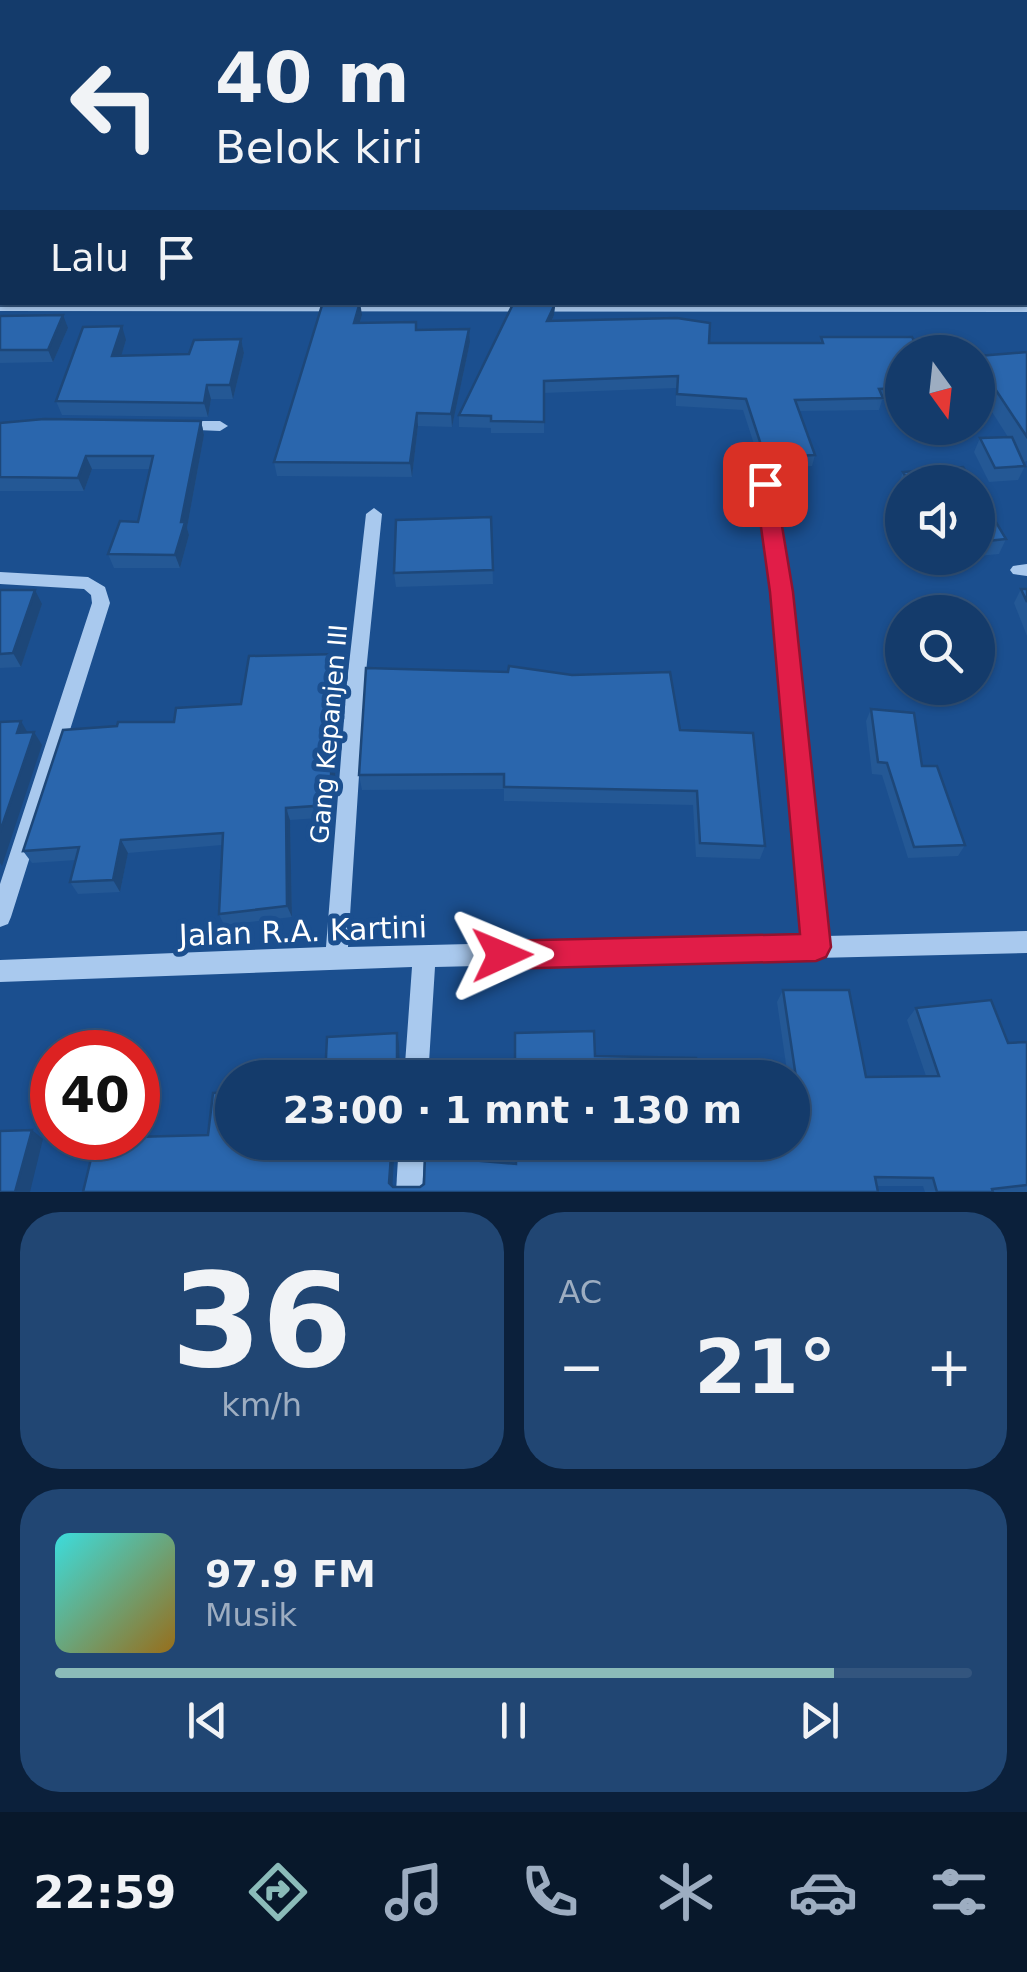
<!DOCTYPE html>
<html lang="id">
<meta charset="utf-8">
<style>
body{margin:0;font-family:"DejaVu Sans",sans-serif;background:#214673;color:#f1f3f6;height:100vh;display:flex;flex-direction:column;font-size:38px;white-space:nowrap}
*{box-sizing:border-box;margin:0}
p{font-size:32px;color:#9dadc1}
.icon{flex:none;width:55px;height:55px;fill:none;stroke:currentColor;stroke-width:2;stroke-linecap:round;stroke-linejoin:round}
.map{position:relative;height:1192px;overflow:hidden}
.panel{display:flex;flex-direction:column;gap:20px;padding:20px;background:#0b203b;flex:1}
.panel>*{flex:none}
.hud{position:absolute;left:0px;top:0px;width:1028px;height:305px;box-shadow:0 2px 8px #0004,0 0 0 2px #33557e;background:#143b6b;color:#f1f3f6;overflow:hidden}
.needle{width:65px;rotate:165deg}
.buttons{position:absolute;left:885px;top:335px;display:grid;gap:20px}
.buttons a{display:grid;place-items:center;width:110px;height:110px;border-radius:50%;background:#143b6b;box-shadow:0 2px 8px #0004,0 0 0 2px #33557e;font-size:50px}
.speed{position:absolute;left:30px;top:1030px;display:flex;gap:20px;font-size:50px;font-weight:700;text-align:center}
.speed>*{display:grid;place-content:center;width:130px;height:130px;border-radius:50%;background:#143b6b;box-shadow:0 2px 8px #0004,0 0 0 2px #33557e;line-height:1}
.speed .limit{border:15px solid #d22;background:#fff;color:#111}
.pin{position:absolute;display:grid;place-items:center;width:85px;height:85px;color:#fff;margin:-42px;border-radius:20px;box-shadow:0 5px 15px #0006}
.me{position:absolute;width:110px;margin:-55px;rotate:89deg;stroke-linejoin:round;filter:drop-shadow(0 0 8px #0008)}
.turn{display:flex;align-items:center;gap:35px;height:210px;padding:0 50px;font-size:45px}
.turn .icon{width:130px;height:130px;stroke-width:2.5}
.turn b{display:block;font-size:70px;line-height:85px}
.then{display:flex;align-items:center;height:95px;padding:0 50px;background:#0003;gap:20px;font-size:38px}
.big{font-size:75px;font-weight:800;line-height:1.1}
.panel .widget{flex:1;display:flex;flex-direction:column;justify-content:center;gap:15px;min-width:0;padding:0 35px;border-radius:40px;background:#214673}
.panel .dial{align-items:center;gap:0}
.dial b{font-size:130px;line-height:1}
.song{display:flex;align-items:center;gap:30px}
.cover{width:120px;height:120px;border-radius:15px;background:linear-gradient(135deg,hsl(180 70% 55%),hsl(40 70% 35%))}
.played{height:10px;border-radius:5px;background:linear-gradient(90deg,#8bbbb9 85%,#33557e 85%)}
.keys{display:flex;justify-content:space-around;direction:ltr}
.heat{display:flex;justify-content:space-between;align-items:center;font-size:55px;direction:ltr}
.panel .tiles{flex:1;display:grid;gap:20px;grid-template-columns:1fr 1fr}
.widget:last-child{grid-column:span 2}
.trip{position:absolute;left:215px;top:1060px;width:595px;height:100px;border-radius:50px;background:#143b6b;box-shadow:0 2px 8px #0004,0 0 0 2px #33557e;font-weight:800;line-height:100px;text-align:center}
.dock{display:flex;height:160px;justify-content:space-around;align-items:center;background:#08182b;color:#9dadc1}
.dock .icon{width:70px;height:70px}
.dock .active{color:#8bbbb9}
.dock b{font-size:45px;color:#f1f3f6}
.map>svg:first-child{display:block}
</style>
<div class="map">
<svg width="1027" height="1192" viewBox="0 0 1027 1192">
<rect width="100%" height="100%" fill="#1b4f8f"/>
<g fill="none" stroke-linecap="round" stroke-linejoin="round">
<g fill="#a9c9ee" fill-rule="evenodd">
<rect x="0" y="145" width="2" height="7"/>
<polygon points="0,303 1027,304 1027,312 0,311"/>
<polygon points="180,421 220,421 228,426 220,431 175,429 172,426"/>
<polygon points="765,479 773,484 790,592 826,936 1027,931 1027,953 435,967 428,1078 404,1078 412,967 0,982 0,960 326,947 347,682 366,514 374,508 382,514 365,682 348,947 804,936 772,592 757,484"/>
<polygon points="1027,564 1027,576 1013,574 1010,570 1013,566"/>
<polygon points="0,572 88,577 105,587 110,603 11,917 8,924 0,927 0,884 92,603 91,595 84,589 0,584"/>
<polygon points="399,1142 425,1142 422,1192 396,1192"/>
</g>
<g fill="#f0f6ff" fill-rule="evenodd">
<rect x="1025" y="47" width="2" height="8"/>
<polygon points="1025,121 1027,122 1027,133 1025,132"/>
</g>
</g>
<g fill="#245895">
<polygon points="0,0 639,0 639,2 2,2 2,78 0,78"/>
<polygon points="693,0 1027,0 1027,31 1025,31 1025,2 694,2"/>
<polygon points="1025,128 1027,131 1027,291 1025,291"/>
<polygon points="555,304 554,315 552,321 709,343 820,343 821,337 902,352 902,399 882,400 879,410 799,411 815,455 812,466 762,469 743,410 676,406 676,388 544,393 544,433 491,433 491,428 459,427 459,415"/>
<polygon points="362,315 360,323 417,330 469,329 470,342 452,427 418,426 412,477 277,476 274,462"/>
<polygon points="0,316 68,328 53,362 0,363"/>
<polygon points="241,339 244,353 233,399 211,399 208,417 62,415 56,401 126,340 121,356 189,354"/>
<polygon points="1027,352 1027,461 1024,462 1021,457 1025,466 1018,480 989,482 974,452 980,438 1008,437 978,390 978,356"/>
<polygon points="201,421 204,435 187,528 189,535 180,568 114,568 108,554 138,522 150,469 92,469 84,491 0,491 0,423"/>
<polygon points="903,472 972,482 902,482 902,495 898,486"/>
<polygon points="978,492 1006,539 999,554 978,556"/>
<polygon points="491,517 493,584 396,587 394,573"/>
<polygon points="1021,589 1027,589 1027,636 1014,603"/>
<polygon points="0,590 42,604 21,667 0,668"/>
<polygon points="341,667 333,817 290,820 292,917 224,925 219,914 222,845 128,853 120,892 78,894 70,882 76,860 32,863 23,851 174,722 241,704"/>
<polygon points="871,709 922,766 965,845 958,856 908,858 882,775 872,774 866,721"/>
<polygon points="680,730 765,846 760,859 696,857 693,805 504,801 504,789 362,790 359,775"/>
<polygon points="783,990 866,1077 926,1076 907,1020 916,1008 1008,1043 1027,1042 1027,1192 925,1192 923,1186 877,1186 83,1192 139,1124 148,1133 147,1137 393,1187 420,1187 516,1163 792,1142 792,1078 788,1078 777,1002"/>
</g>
<g fill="#1d4779">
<polygon points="360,302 362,315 356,336 354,323"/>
<polygon points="555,304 554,315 547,333 547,321"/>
<polygon points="63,315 68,328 53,362 48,350"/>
<polygon points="122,326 126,340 117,370 112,356"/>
<polygon points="469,329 470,342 452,427 451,414"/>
<polygon points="241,339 244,353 233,399 230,385"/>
<polygon points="207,385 211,399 208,417 204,403"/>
<polygon points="417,413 418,426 412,477 410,463"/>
<polygon points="201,421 204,435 187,528 189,535 180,568 175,555"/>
<polygon points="86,456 92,469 84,491 78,478"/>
<polygon points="35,590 42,604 21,667 13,653"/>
<polygon points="339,654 341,667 333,817 329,805"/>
<polygon points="21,721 29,735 17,733"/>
<polygon points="34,732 42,745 2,866 0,863 0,832"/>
<polygon points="286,808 290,820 292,917 287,906"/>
<polygon points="121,840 128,853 120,892 113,880"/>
<polygon points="397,1033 399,1044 400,1078 397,1078"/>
<polygon points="139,1124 148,1133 145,1147 138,1138"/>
<polygon points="32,1130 43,1139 30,1192 15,1192"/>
<polygon points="392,1142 395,1142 392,1192 389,1183"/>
</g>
<g fill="#2a66ad" stroke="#1d4779" stroke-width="2.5">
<polygon points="1,0 291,0 290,2 2,2 2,66 0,66"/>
<polygon points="497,0 639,0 639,2 496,2"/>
<polygon points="698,0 1027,0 1027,19 1025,19 1025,2 699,2"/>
<polygon points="1025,80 1027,80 1027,107 1025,109"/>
<polygon points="1025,128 1027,131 1027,274 1025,272"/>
<polygon points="323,302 360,302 354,323 416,322 416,330 469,329 451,414 417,413 410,463 274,462"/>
<polygon points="513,304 555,304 547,321 677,318 710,323 709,343 823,343 821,337 912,337 920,352 902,352 902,388 879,389 883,398 795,400 815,455 765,457 746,399 677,394 678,376 544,381 544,422 491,421 491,416 459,415"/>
<polygon points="63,315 48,350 0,350 0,316"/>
<polygon points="122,326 112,356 189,354 194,340 241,339 230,385 207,385 204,403 56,401 83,327"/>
<polygon points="1027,352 1027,437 978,363 978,356"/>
<polygon points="44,419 201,421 181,522 185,522 175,555 108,554 120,521 138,522 153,456 86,456 78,478 0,477 0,423"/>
<polygon points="1012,437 1025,466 995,468 980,438"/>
<polygon points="963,467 972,482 909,482 903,472"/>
<polygon points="978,492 1006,539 978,542"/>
<polygon points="491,517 493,570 394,573 396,520"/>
<polygon points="1021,589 1027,589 1027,602"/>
<polygon points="0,590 35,590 13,653 0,654"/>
<polygon points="339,654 329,805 286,808 287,906 219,914 223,833 121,840 113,880 70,882 79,847 23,851 63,730 117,726 118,722 174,722 176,708 241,704 249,656"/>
<polygon points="509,666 572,675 670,672 680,730 753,733 765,846 700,843 697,791 504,787 504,774 359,775 366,668 508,672"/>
<polygon points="871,709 914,713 922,766 937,766 965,845 914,847 887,763 878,762"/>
<polygon points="21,721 17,733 34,732 0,832 0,722"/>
<polygon points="783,990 849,990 866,1077 939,1076 916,1008 991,1000 1008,1043 1027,1042 1027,1185 992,1189 993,1192 937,1192 933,1178 875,1177 878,1192 83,1192 96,1138 208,1135 213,1093 232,1092 232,1142 392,1142 389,1183 393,1187 420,1187 424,1184 425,1156 516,1164 516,1142 792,1142 792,1084 797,1084"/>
<polygon points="594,1031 595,1056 696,1058 697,1078 515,1078 515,1033"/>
<polygon points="397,1033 397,1078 325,1078 327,1037"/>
<polygon points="32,1130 15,1192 0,1192 0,1131"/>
</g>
<polygon fill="#e11d48" stroke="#92132f" stroke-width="2.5" points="765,477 775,484 793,592 831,947 826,957 816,961 502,969 492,965 488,955 492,945 502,941 800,934 770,592 755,484"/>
<g text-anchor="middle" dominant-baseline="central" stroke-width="10" stroke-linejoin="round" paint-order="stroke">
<g font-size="25" fill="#fff" stroke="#1b4f8f">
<text transform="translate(329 734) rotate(-85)">Gang Kepanjen III</text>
</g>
<g font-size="30" fill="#fff" stroke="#1b4f8f">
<text transform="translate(303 931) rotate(-2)">Jalan R.A. Kartini</text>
</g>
</g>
</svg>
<div class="buttons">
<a><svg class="needle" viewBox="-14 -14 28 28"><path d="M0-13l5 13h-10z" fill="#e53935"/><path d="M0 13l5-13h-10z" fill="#9dadc1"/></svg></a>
<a><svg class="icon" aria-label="sound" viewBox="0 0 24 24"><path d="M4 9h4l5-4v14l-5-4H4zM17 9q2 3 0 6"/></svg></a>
<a><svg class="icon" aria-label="search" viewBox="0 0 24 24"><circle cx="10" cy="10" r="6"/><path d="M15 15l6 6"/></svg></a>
</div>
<div class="speed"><div class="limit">40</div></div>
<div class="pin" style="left:765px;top:484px;background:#d93025"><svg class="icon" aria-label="arrive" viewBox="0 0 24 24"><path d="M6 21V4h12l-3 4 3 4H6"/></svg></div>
<svg class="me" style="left:502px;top:955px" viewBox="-20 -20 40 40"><path d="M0-17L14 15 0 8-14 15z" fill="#e11d48" stroke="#fff" stroke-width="4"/></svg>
<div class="trip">23:00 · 1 mnt · 130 m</div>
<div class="hud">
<div class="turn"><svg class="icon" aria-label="left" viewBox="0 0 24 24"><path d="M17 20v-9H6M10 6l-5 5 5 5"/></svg><div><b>40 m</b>Belok kiri</div></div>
<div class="then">Lalu<svg class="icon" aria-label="arrive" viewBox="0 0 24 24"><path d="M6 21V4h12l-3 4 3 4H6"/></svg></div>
</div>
</div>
<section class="panel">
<div class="tiles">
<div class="widget dial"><b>36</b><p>km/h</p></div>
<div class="widget"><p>AC</p>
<div class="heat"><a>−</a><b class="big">21°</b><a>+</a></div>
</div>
<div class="widget">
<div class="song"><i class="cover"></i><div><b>97.9 FM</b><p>Musik</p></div></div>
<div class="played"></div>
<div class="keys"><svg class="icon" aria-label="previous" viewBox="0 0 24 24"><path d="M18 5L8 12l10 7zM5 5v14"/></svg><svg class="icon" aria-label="pause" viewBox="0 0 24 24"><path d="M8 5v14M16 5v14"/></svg><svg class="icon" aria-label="next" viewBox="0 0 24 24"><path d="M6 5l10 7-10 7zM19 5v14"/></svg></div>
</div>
</div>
</section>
<nav class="dock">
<b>22:59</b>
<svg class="icon active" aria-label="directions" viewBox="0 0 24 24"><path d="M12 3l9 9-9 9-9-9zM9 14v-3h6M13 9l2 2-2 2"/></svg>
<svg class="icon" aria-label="music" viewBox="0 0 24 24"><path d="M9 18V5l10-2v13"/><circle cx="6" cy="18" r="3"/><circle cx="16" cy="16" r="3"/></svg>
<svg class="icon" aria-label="phone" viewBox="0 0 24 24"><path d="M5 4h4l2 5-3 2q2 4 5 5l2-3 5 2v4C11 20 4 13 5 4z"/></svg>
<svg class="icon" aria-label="climate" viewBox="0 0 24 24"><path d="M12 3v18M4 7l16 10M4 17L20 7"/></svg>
<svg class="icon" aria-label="car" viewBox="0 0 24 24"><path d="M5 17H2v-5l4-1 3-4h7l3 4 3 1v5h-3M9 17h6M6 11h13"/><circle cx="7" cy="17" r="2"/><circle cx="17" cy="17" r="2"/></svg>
<svg class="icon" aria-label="filters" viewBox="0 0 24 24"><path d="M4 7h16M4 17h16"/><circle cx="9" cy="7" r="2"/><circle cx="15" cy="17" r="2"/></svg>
</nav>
